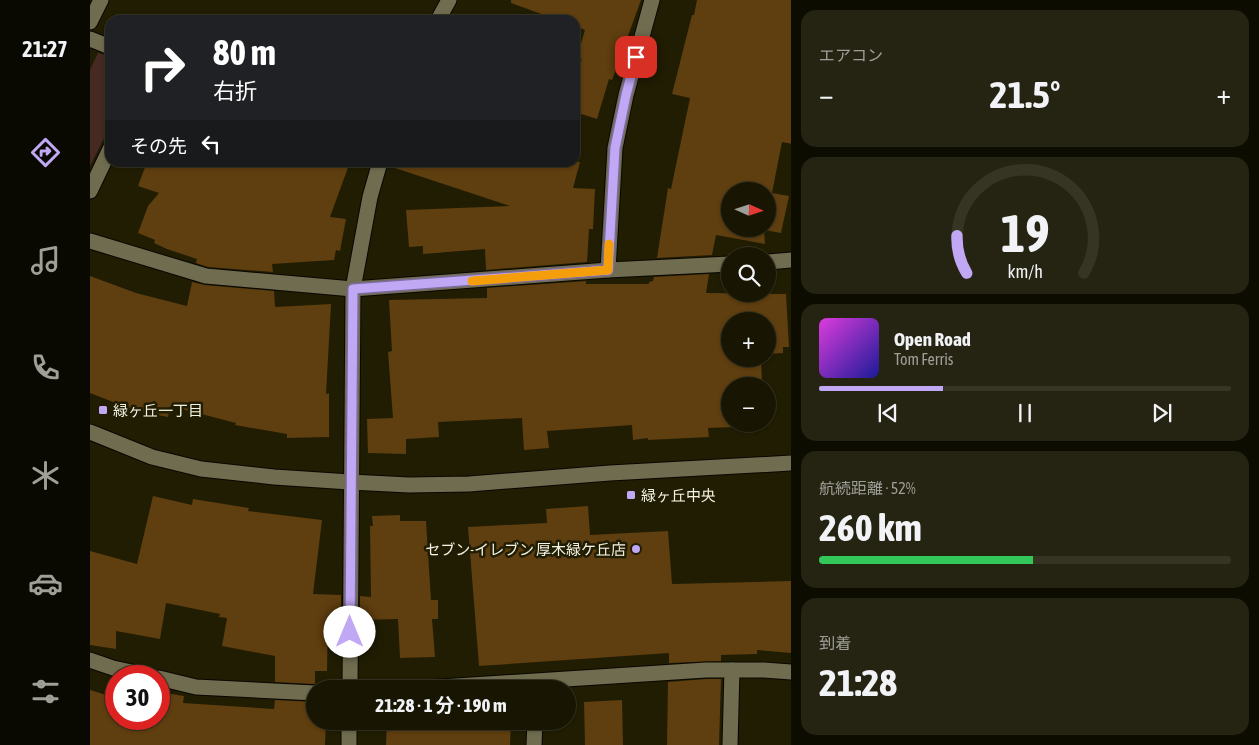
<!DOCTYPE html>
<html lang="ja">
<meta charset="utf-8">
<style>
body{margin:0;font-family:"Asap Condensed","Noto Sans JP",sans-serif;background:#252311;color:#f1f3f6;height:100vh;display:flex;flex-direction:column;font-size:19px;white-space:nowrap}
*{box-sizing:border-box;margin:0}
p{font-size:16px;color:#9f9f99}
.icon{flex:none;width:28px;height:28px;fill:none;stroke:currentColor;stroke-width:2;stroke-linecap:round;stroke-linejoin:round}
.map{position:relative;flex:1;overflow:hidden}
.side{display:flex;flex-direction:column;gap:10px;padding:10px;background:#0d0c01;width:468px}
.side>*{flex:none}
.guide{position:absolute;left:15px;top:15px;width:475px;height:152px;border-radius:15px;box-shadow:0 1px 4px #0004,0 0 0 1px #363524;background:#202124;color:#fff;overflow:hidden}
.needle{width:32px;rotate:93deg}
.fabs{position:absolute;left:631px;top:182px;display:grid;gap:10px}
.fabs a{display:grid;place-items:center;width:55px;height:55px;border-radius:50%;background:#181602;box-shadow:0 1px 4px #0004,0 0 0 1px #363524;font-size:25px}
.speed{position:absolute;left:15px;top:665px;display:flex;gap:10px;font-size:25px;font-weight:700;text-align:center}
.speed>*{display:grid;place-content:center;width:65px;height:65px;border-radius:50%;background:#181602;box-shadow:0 1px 4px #0004,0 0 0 1px #363524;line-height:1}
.speed .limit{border:8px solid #d22;background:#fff;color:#111}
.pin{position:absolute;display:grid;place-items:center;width:42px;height:42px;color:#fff;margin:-21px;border-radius:10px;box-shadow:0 2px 8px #0006}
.me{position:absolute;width:55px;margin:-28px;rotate:0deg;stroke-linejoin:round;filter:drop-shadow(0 0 4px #0008)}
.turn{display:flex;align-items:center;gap:18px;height:105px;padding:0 25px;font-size:22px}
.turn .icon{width:65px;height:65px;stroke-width:2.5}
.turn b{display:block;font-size:35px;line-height:42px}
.then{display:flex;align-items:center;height:48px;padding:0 25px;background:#0003;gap:10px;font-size:19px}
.big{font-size:38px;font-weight:700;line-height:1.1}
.side .tile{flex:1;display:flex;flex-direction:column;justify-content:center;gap:8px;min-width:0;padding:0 18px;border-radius:15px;background:#252311}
.side .dial{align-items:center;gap:0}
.dial svg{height:130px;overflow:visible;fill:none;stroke:#363524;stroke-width:7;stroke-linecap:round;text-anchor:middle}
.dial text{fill:#f1f3f6;stroke:none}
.song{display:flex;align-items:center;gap:15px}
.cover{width:60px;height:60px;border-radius:8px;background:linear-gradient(135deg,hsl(300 70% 55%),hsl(240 70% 35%))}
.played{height:5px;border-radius:2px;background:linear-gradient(90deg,#c0a8f4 30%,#363524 30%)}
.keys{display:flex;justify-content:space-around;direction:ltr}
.heat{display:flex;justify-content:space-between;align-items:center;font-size:28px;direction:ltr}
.charge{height:8px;border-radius:4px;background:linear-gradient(90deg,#34c759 52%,#363524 0)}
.trip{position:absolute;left:216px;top:680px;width:270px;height:50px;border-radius:25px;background:#181602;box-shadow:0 1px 4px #0004,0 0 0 1px #363524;font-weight:700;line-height:50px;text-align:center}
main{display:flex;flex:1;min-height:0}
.menu{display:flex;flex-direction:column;width:90px;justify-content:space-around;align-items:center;background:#0a0901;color:#9f9f99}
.menu .icon{width:35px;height:35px}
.menu .on{color:#c0a8f4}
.menu b{font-size:22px;color:#f1f3f6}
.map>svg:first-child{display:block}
</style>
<main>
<nav class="menu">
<b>21:27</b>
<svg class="icon on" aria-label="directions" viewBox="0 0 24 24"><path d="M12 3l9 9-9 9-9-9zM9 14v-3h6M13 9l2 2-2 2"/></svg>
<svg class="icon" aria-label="music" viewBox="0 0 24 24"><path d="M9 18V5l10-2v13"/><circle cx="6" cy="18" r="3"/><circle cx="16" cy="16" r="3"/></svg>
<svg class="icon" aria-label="phone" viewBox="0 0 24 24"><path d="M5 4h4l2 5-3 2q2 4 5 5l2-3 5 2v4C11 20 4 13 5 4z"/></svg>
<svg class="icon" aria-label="climate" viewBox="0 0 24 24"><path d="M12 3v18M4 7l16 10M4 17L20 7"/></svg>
<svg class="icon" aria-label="car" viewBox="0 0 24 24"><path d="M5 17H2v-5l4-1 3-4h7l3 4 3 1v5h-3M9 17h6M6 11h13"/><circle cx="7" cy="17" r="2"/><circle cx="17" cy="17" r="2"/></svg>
<svg class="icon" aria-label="filters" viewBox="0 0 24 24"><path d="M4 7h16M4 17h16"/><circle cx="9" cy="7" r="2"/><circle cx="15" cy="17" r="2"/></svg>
</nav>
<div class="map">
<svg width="702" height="745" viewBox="0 0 702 745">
<rect width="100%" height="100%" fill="#201d03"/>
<polygon fill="#462920" points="8,53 20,56 20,126 0,166 0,70"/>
<g fill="#5f3e0f" fill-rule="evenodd">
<polygon points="421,0 551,0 522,80 519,79 507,119 485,112 485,80 492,59 487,57 495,30 485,26 485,20 468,20 421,3"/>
<path d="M607 0H702V144L692 142 682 193 699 196 691 233 674 230 675 244 626 235 622 255 567 258 578 188 581 189 600 98 582 94 602 15H604ZM640 191H678V229H640Z"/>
<polygon points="57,162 260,162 240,217 256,219 250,251 246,250 244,260 182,264 183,272 118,267 106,263 107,259 77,249 64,243 65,240 48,233 58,206 69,193 48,186"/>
<polygon points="303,162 490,162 483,188 505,189 503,229 499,229 497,262 396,270 395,249 333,254 333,246 319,247 316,210 420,206 302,167"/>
<polygon points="619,274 616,293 696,294 699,347 693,347 693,353 678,354 678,321 640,321 640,359 671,359 672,383 668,383 668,386 640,386 640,424 670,424 670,426 618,428 619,437 558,440 558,438 543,440 542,425 457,431 459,448 434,450 432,418 348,422 349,437 316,439 316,454 278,453 277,419 303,418 298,352 302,351 299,300 397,298 397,288 496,281 496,284 559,284 559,282 563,281 564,277"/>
<polygon points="0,276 46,293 97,306 102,282 115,285 184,291 185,307 241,304 236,394 239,393 239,437 197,438 197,434 145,425 146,423 80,406 78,417 36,409 36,407 0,393"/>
<polygon points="63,496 102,505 103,499 159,508 158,511 232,520 223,594 251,595 251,620 238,620 237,671 225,671 225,684 185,682 185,656 132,646 137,618 129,617 130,614 76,603 70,639 26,631 26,649 0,645 0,551 47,564"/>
<polygon points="498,506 500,535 578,531 582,584 702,581 702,653 667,650 667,654 631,655 631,661 579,663 579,653 389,666 378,527 457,523 456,509"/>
<polygon points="310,515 310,521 336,521 341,600 348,600 348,619 342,619 345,657 310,658 308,619 270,620 270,596 281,597 280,526 283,526 282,516"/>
<polygon points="616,679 631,679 629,745 577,745 578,682"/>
<polygon points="0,690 26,698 26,719 69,719 69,692 94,696 93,703 184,709 185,700 225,702 225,721 236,721 235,745 0,745"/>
<polygon points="532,700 533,745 495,745 494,702"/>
<polygon points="297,721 421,721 420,745 296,745"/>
</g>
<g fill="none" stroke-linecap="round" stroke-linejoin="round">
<defs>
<g id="minor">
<polyline points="348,20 359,0"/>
<polyline points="0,22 11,0"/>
<polyline points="0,39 20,47"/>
<polyline points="0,191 20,149"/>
<polyline points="0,241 116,276 263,289 518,270 640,264"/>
<polyline points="678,262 702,260"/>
<polyline points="518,270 525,148 536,95 562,0"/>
<polyline points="0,660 23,668 60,676"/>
<polyline points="69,678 106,687 225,693"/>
<polyline points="260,689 263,289 280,197 290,162"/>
<polyline points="320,689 616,670 674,670 702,672"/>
<polyline points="259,745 259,721"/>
<polyline points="444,745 445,721"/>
<polyline points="640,745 642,670"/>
</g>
<polyline id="tertiary" points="0,432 62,457 111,469 184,477 260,482 319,485 379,484 520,473 702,463"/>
</defs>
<use href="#minor" stroke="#0a0700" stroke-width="17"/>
<use href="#tertiary" stroke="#0a0700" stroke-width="17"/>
<use href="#minor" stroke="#6f6c4f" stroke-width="15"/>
<use href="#tertiary" stroke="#6f6c4f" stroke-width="15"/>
</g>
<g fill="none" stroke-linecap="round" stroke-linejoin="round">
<defs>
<polyline id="route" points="260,632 263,289 518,270 525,148 536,95 546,57"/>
</defs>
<use href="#route" stroke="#7d6d9f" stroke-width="12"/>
<use href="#route" stroke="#c0a8f4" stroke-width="9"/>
<polyline stroke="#f59e0b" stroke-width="9" points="382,281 518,270 519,244"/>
</g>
<g fill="#c0a8f4" stroke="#201d03" stroke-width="2">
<rect x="8" y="405" width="10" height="10" rx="2.5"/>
<rect x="536" y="490" width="10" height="10" rx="2.5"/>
<circle cx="546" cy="549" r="5"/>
</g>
<g text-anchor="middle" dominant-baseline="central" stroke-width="5" stroke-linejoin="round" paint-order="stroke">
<g font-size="15" fill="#f4f3e3" stroke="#201d03" text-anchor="start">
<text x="23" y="410">緑ヶ丘一丁目</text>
<text x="551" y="495">緑ヶ丘中央</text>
<text x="536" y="549" text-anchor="end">セブン-イレブン 厚木緑ケ丘店</text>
</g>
</g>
</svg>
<div class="fabs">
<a><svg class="needle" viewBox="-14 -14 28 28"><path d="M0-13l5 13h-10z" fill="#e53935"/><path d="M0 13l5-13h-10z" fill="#9f9f99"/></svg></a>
<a><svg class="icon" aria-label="search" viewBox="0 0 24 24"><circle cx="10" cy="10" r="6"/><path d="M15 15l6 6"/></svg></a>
<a>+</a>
<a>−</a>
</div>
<div class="speed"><div class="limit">30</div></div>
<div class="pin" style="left:546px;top:57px;background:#d93025"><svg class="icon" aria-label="arrive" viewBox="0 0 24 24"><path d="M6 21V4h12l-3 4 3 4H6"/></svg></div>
<svg class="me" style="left:260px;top:632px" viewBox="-20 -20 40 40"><circle r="19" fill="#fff"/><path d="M0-13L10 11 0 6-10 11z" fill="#c0a8f4"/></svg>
<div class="trip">21:28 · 1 分 · 190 m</div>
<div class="guide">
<div class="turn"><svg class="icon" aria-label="right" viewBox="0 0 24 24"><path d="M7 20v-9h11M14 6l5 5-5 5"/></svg><div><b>80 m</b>右折</div></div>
<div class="then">その先<svg class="icon" aria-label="left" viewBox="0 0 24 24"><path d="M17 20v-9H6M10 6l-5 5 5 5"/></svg></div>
</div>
</div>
<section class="side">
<div class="tile"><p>エアコン</p>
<div class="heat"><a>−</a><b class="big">21.5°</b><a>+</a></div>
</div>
<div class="tile dial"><svg viewBox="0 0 100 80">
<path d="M14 69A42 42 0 1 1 86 69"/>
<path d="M14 69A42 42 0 0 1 8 46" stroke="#c0a8f4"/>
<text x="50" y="56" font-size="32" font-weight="700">19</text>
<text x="50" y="72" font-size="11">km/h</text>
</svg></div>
<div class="tile">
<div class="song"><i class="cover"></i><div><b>Open Road</b><p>Tom Ferris</p></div></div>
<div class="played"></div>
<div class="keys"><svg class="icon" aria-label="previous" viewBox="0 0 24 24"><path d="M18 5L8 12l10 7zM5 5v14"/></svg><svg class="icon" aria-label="pause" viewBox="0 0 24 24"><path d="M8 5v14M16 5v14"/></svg><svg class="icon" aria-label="next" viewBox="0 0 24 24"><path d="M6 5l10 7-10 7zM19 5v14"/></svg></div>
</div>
<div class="tile"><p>航続距離 · 52%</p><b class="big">260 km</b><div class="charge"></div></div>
<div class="tile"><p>到着</p><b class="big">21:28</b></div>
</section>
</main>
